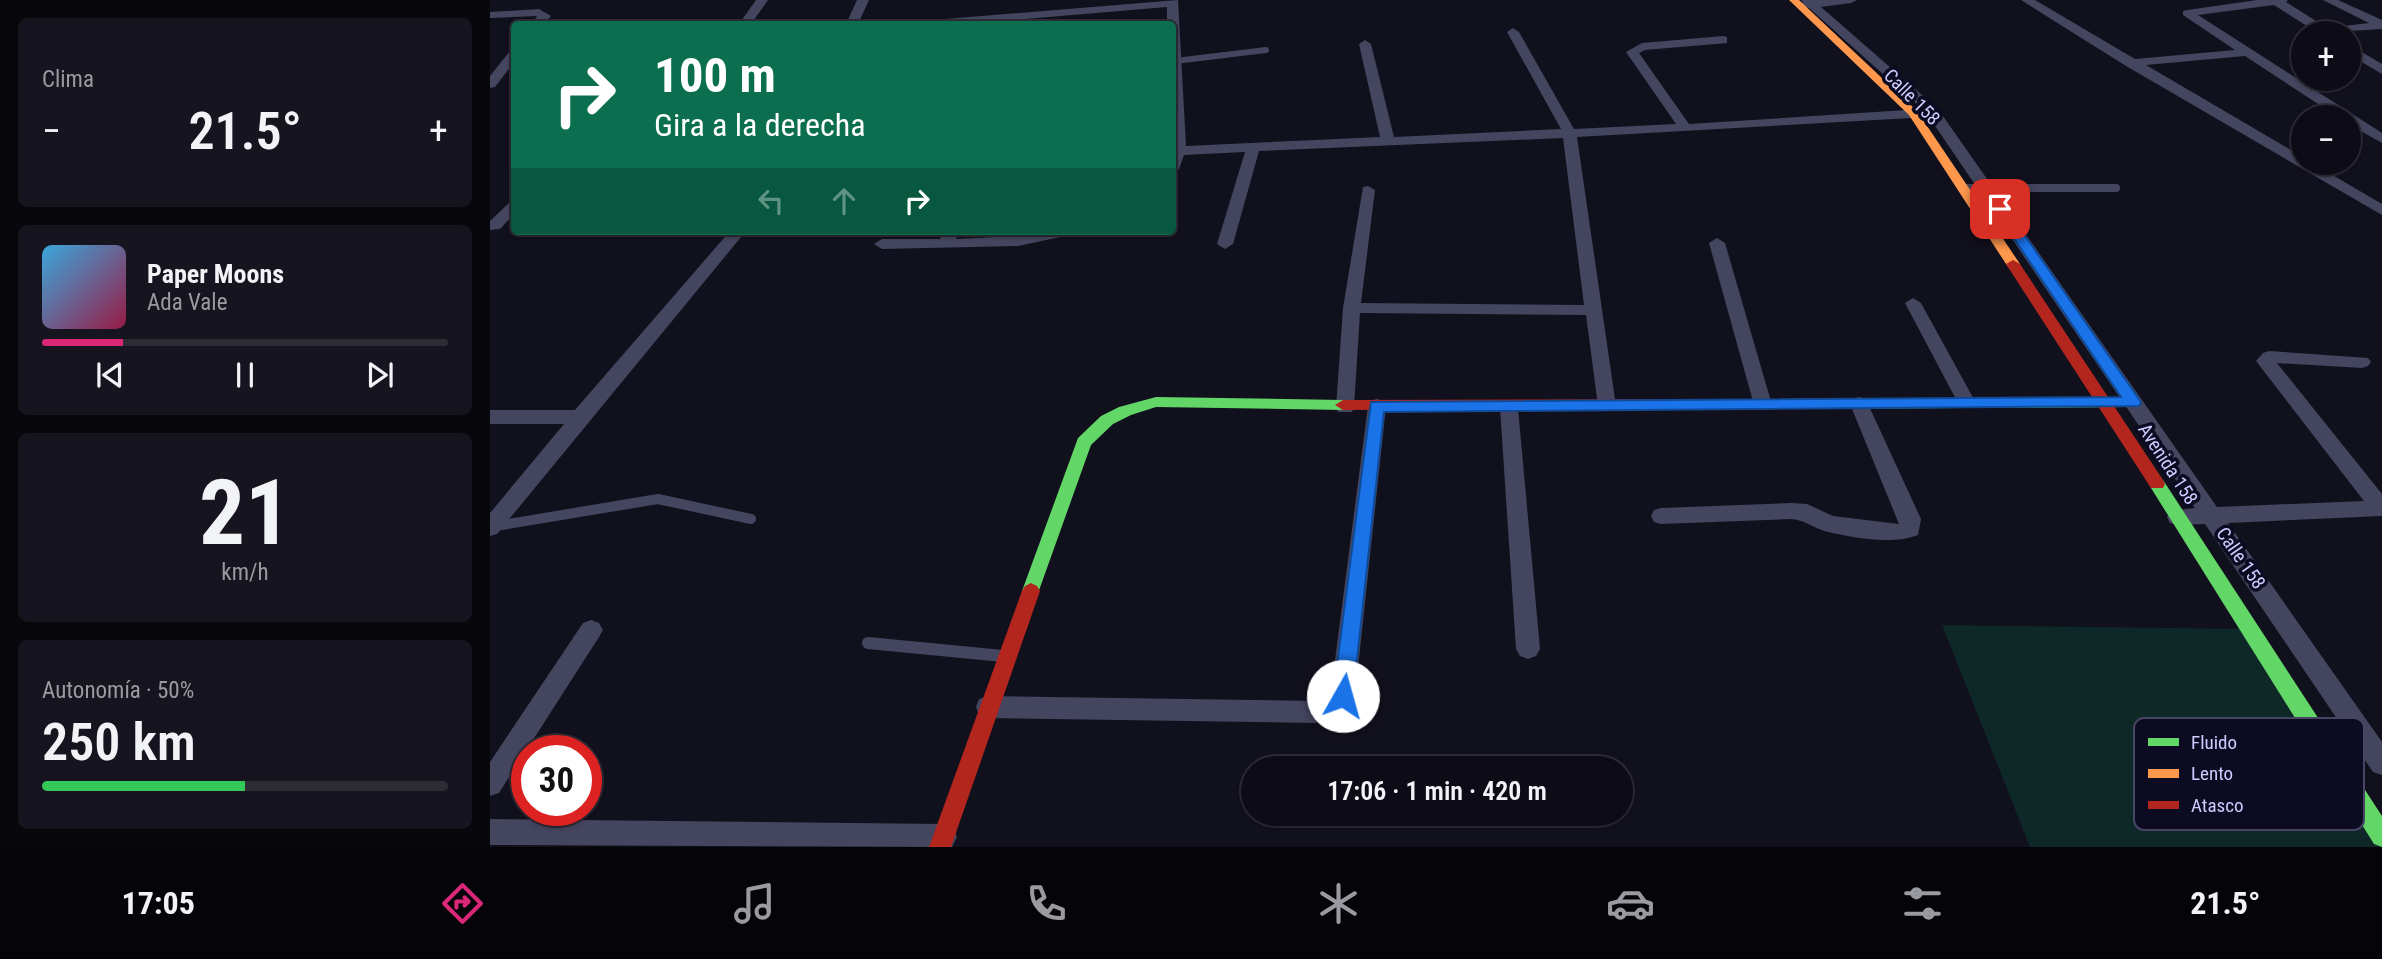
<!DOCTYPE html>
<html lang="es">
<meta charset="utf-8">
<style>
body{margin:0;font-family:"Roboto Condensed",sans-serif;background:#16151f;color:#f1f3f6;height:100vh;display:flex;flex-direction:column;font-size:26px;white-space:nowrap}
*{box-sizing:border-box;margin:0}
p{font-size:23px;color:#9a9ba1}
.icon{flex:none;width:38px;height:38px;fill:none;stroke:currentColor;stroke-width:2;stroke-linecap:round;stroke-linejoin:round}
.map{position:relative;flex:1;overflow:hidden}
.details{display:flex;flex-direction:column;gap:18px;padding:18px;background:#07070c;width:490px}
.details>*{flex:none}
.banner{position:absolute;left:21px;top:21px;width:665px;height:214px;border-radius:7px;box-shadow:0 2px 5px #0004,0 0 0 2px #2d2c35;background:#0b6e4f;color:#fff;overflow:hidden}
.fabs{position:absolute;left:1801px;top:21px;display:grid;gap:14px}
.fabs a{display:grid;place-items:center;width:70px;height:70px;border-radius:50%;background:#0d0c16;box-shadow:0 2px 5px #0004,0 0 0 2px #2d2c35;font-size:35px}
.speed{position:absolute;left:21px;top:735px;display:flex;gap:14px;font-size:35px;font-weight:700;text-align:center}
.speed>*{display:grid;place-content:center;width:91px;height:91px;border-radius:50%;background:#0d0c16;box-shadow:0 2px 5px #0004,0 0 0 2px #2d2c35;line-height:1}
.speed .limit{border:10px solid #d22;background:#fff;color:#111}
.pin{position:absolute;display:grid;place-items:center;width:60px;height:60px;color:#fff;margin:-30px;border-radius:14px;box-shadow:0 4px 10px #0006}
.me{position:absolute;width:77px;margin:-38px;rotate:7deg;stroke-linejoin:round;filter:drop-shadow(0 0 5px #0008)}
.turn{display:flex;align-items:center;gap:24px;height:147px;padding:0 28px;font-size:32px}
.turn .icon{width:91px;height:91px;stroke-width:2.5}
.turn b{display:block;font-size:49px;line-height:60px}
.lanes{display:flex;align-items:center;height:66px;padding:0 28px;background:#0003;justify-content:center;gap:35px;direction:ltr}
.lanes .off{opacity:.35}
.big{font-size:52px;font-weight:600;line-height:1.1}
.details .tile{flex:1;display:flex;flex-direction:column;justify-content:center;gap:10px;min-width:0;padding:0 24px;border-radius:10px;background:#16151f}
.details .dial{align-items:center;gap:0}
.dial b{font-size:91px;line-height:1}
.song{display:flex;align-items:center;gap:21px}
.cover{width:84px;height:84px;border-radius:10px;background:linear-gradient(135deg,hsl(200 70% 55%),hsl(340 70% 35%))}
.played{height:7px;border-radius:4px;background:linear-gradient(90deg,#db2777 20%,#2d2c35 20%)}
.keys{display:flex;justify-content:space-around;direction:ltr}
.heat{display:flex;justify-content:space-between;align-items:center;font-size:38px;direction:ltr}
.charge{height:10px;border-radius:5px;background:linear-gradient(90deg,#34c759 50%,#2d2c35 0)}
.trip{position:absolute;left:751px;top:756px;width:392px;height:70px;border-radius:35px;background:#0d0c16;box-shadow:0 2px 5px #0004,0 0 0 2px #2d2c35;font-weight:600;line-height:70px;text-align:center}
.dock{display:flex;height:112px;justify-content:space-around;align-items:center;background:#050509;color:#9a9ba1}
.dock .icon{width:49px;height:49px}
.dock .on{color:#db2777}
.dock b{font-size:32px;color:#f1f3f6}
main{display:flex;flex:1;min-height:0}
.map>svg:first-child{display:block}
</style>
<main>
<section class="details">
<div class="tile"><p>Clima</p>
<div class="heat"><a>−</a><b class="big">21.5°</b><a>+</a></div>
</div>
<div class="tile">
<div class="song"><i class="cover"></i><div><b>Paper Moons</b><p>Ada Vale</p></div></div>
<div class="played"></div>
<div class="keys"><svg class="icon" aria-label="previous" viewBox="0 0 24 24"><path d="M18 5L8 12l10 7zM5 5v14"/></svg><svg class="icon" aria-label="pause" viewBox="0 0 24 24"><path d="M8 5v14M16 5v14"/></svg><svg class="icon" aria-label="next" viewBox="0 0 24 24"><path d="M6 5l10 7-10 7zM19 5v14"/></svg></div>
</div>
<div class="tile dial"><b>21</b><p>km/h</p></div>
<div class="tile"><p>Autonomía · 50%</p><b class="big">250 km</b><div class="charge"></div></div>
</section>
<div class="map">
<svg width="1892" height="847" viewBox="0 0 1892 847">
<rect width="100%" height="100%" fill="#11101d"/>
<polygon fill="#0e2827" points="1452,625 1759,629 1892,847 1540,847"/>
<g fill="none" stroke-linecap="round" stroke-linejoin="round">
<polyline stroke="#44455e" stroke-width="6" points="685,61 776,50"/>
<polyline stroke="#44455e" stroke-width="8" points="1472,188 1626,188"/>
<polyline stroke="#44455e" stroke-width="10" points="0,527 168,499 261,519"/>
<polyline stroke="#44455e" stroke-width="12" points="378,643 513,656"/>
<g fill="#44455e" fill-rule="evenodd">
<polygon points="266,0 278,0 261,24 249,24"/>
<polygon points="367,0 379,0 368,24 356,24"/>
<polygon points="688,0 696,146 890,137 869,44 875,40 881,44 904,137 1071,129 1017,32 1023,28 1029,32 1084,129 1186,124 1136,52 1152,43 1233,36 1237,37 1237,43 1155,50 1149,53 1199,124 1432,109 1319,8 1308,5 1313,2 1311,0 1367,0 1361,3 1331,7 1448,109 1727,507 1874,501 1766,361 1773,353 1779,351 1878,358 1881,362 1878,366 1872,368 1787,363 1892,494 1892,516 1738,523 1892,742 1892,775 1883,772 1715,524 1687,525 1680,523 1677,517 1680,511 1705,508 1439,117 1087,137 1126,406 1124,411 1110,411 1108,406 1096,315 870,313 864,407 862,412 848,412 846,407 853,308 873,187 878,186 885,190 871,303 1094,305 1073,138 769,151 743,244 735,249 727,244 755,152 694,155 689,169 682,173 682,24 677,24 677,7 477,24 437,24 443,20"/>
<polygon points="1531,0 1545,0 1645,59 1745,50 1693,15 1693,11 1697,10 1767,0 1798,0 1796,2 1837,28 1879,23 1833,0 1848,0 1892,20 1892,29 1828,33 1784,5 1708,15 1892,133 1892,143 1858,124 1858,117 1848,117 1755,56 1656,65 1813,157 1813,163 1822,163 1892,204 1892,215 1636,66"/>
<polygon points="49,9 61,16 54,24 42,24 47,16 0,18 0,12"/>
<polygon points="1858,44 1892,64 1892,74 1858,54"/>
<polygon points="24,50 24,62 5,87 0,88 0,76 20,51"/>
<polygon points="24,201 24,214 10,229 0,230 0,221 19,203"/>
<polygon points="240,231 256,231 7,534 0,536 0,513 74,424 0,424 0,410 85,410"/>
<polygon points="454,231 470,231 466,239 528,236 553,231 649,231 641,236 575,236 528,246 392,249 384,244 392,239 450,239"/>
<polygon points="1227,238 1235,243 1282,405 1280,410 1266,410 1264,405 1219,243"/>
<polygon points="1423,298 1431,303 1486,403 1484,408 1470,408 1468,403 1415,303"/>
<path d="M1369 397 1376 399 1378 404 1431 519 1428 535C1402 545 1365 538 1338 532 1324 529 1316 520 1301 519L1171 524 1164 522 1161 516 1164 510 1171 508 1301 503 1317 504 1343 516 1409 524 1360 404 1362 399Z"/>
<polygon points="887,399 894,401 896,406 865,696 851,714 826,723 498,718 489,715 486,707 489,699 498,696 826,701 841,691 878,406 880,401"/>
<polygon points="1019,401 1026,403 1028,408 1050,649 1046,656 1038,659 1030,656 1026,649 1010,408 1012,403"/>
<polygon points="101,620 109,623 113,630 109,637 9,793 0,796 0,762 93,623"/>
<polygon points="0,819 454,824 464,828 467,837 462,847 0,845"/>
</g>
<g fill="#63d668" fill-rule="evenodd">
<polygon points="666,397 853,400 861,405 853,410 666,407 641,415 623,424 601,445 547,596 541,599 535,596 532,591 588,438 611,416 629,407"/>
<polygon points="1643,397 1651,402 1643,407 1321,409 1313,404 1321,399"/>
<polygon points="1667,478 1673,480 1892,816 1892,847 1884,844 1661,488 1659,484 1661,480"/>
</g>
<polygon fill="#ff974d" fill-rule="evenodd" points="1299,0 1309,0 1427,111 1530,264 1528,267 1518,267 1419,115"/>
<g fill="#b3261e" fill-rule="evenodd">
<polygon points="1523,260 1530,264 1673,480 1675,484 1673,488 1661,488 1516,264"/>
<polygon points="1321,399 1329,404 1321,409 853,410 845,405 853,400"/>
<polygon points="541,583 547,586 550,591 461,847 439,847 532,591 535,586"/>
</g>
</g>
<polygon fill="#1a73e8" stroke="#114b97" stroke-width="2" points="1510,206 1515,207 1649,399 1651,402 1649,406 894,412 863,696 860,703 853,705 846,703 843,696 881,402 1631,397 1504,209"/>
<g text-anchor="middle" dominant-baseline="central" stroke-width="7" stroke-linejoin="round" paint-order="stroke">
<g font-size="19" fill="#ceccff" stroke="#0d0b22">
<text transform="translate(1422 97) rotate(45)">Calle 158</text>
<text transform="translate(1678 464) rotate(57)">Avenida 158</text>
<text transform="translate(1751 558) rotate(55)">Calle 158</text>
</g>
</g>
<rect x="1644" y="718" width="230" height="112" rx="10" fill="#0d0b22" stroke="#474564" stroke-width="2"/>
<rect x="1658" y="738" width="31" height="8" fill="#63d668"/>
<rect x="1658" y="769" width="31" height="9" fill="#ff974d"/>
<rect x="1658" y="801" width="31" height="8" fill="#b3261e"/>
<g font-size="19" fill="#ceccff">
<text x="1701" y="749">Fluido</text>
<text x="1701" y="780">Lento</text>
<text x="1701" y="812">Atasco</text>
</g>
</svg>
<div class="fabs">
<a>+</a>
<a>−</a>
</div>
<div class="speed"><div class="limit">30</div></div>
<div class="pin" style="left:1510px;top:209px;background:#d93025"><svg class="icon" aria-label="arrive" viewBox="0 0 24 24"><path d="M6 21V4h12l-3 4 3 4H6"/></svg></div>
<svg class="me" style="left:853px;top:696px" viewBox="-20 -20 40 40"><circle r="19" fill="#fff"/><path d="M0-13L10 11 0 6-10 11z" fill="#1a73e8"/></svg>
<div class="trip">17:06 · 1 min · 420 m</div>
<div class="banner">
<div class="turn"><svg class="icon" aria-label="right" viewBox="0 0 24 24"><path d="M7 20v-9h11M14 6l5 5-5 5"/></svg><div><b>100 m</b>Gira a la derecha</div></div>
<div class="lanes"><svg class="icon off" aria-label="left" viewBox="0 0 24 24"><path d="M17 20v-9H6M10 6l-5 5 5 5"/></svg><svg class="icon off" aria-label="ahead" viewBox="0 0 24 24"><path d="M12 20V5M6 11l6-6 6 6"/></svg><svg class="icon" aria-label="right" viewBox="0 0 24 24"><path d="M7 20v-9h11M14 6l5 5-5 5"/></svg></div>
</div>
</div>
</main>
<nav class="dock">
<b>17:05</b>
<svg class="icon on" aria-label="directions" viewBox="0 0 24 24"><path d="M12 3l9 9-9 9-9-9zM9 14v-3h6M13 9l2 2-2 2"/></svg>
<svg class="icon" aria-label="music" viewBox="0 0 24 24"><path d="M9 18V5l10-2v13"/><circle cx="6" cy="18" r="3"/><circle cx="16" cy="16" r="3"/></svg>
<svg class="icon" aria-label="phone" viewBox="0 0 24 24"><path d="M5 4h4l2 5-3 2q2 4 5 5l2-3 5 2v4C11 20 4 13 5 4z"/></svg>
<svg class="icon" aria-label="climate" viewBox="0 0 24 24"><path d="M12 3v18M4 7l16 10M4 17L20 7"/></svg>
<svg class="icon" aria-label="car" viewBox="0 0 24 24"><path d="M5 17H2v-5l4-1 3-4h7l3 4 3 1v5h-3M9 17h6M6 11h13"/><circle cx="7" cy="17" r="2"/><circle cx="17" cy="17" r="2"/></svg>
<svg class="icon" aria-label="filters" viewBox="0 0 24 24"><path d="M4 7h16M4 17h16"/><circle cx="9" cy="7" r="2"/><circle cx="15" cy="17" r="2"/></svg>
<b>21.5°</b>
</nav>
